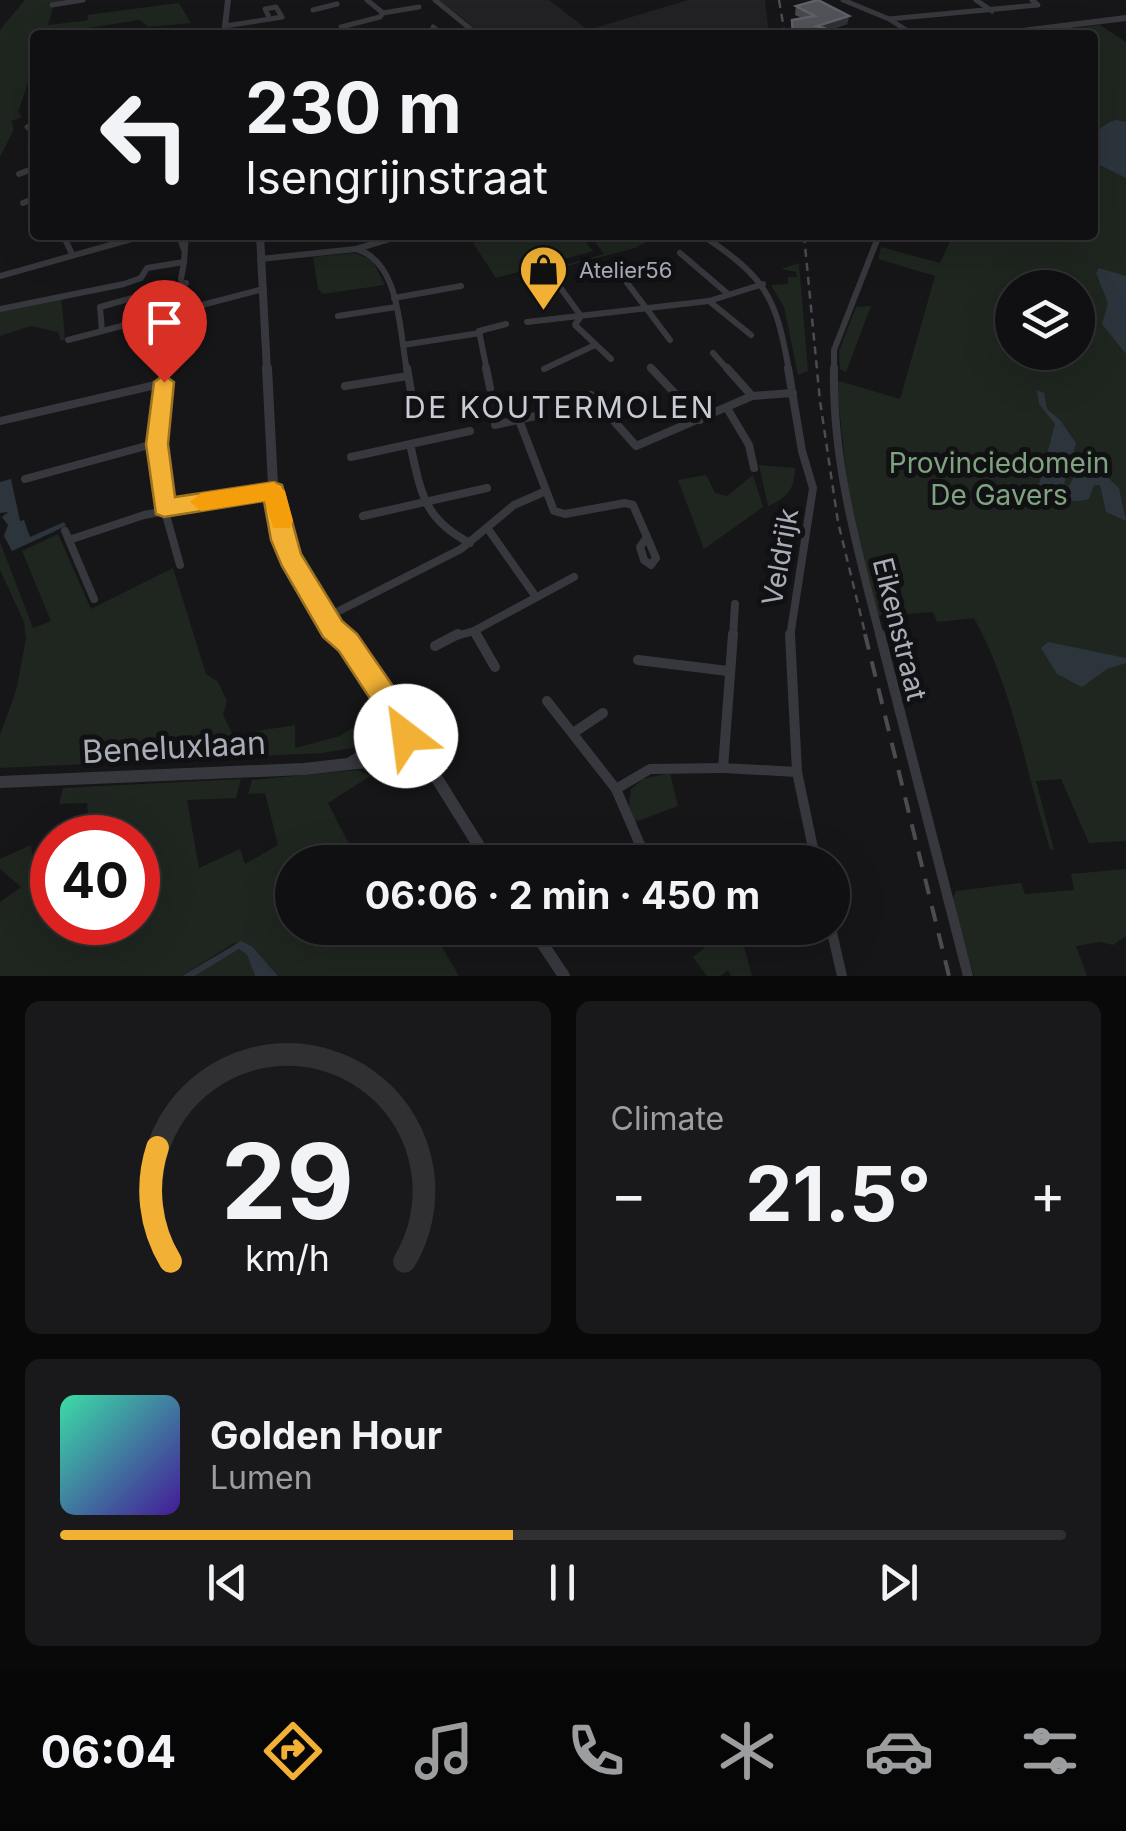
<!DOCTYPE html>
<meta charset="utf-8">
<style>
body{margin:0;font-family:Inter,sans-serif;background:#19191b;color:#f1f3f6;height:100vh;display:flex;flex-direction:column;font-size:38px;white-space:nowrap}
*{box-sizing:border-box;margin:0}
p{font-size:32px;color:#9c9d9f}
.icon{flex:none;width:55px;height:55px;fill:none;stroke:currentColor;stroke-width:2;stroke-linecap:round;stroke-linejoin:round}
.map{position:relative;height:976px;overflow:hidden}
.panel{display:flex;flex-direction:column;gap:25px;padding:25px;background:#09090a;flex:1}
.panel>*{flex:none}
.hud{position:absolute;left:30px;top:30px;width:1068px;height:210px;border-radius:10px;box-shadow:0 10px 40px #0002,0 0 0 2px #303032;background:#101012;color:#f1f3f6;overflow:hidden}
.fabs{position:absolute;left:995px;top:270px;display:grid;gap:20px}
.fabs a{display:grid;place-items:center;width:100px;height:100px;border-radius:50%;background:#101012;box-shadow:0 10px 40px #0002,0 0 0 2px #303032;font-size:50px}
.speed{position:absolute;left:30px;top:815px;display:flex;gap:20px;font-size:50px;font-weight:700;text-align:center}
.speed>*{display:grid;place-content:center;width:130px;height:130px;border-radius:50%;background:#101012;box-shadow:0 10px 40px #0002,0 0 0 2px #303032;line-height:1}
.speed .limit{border:15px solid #d22;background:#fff;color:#111}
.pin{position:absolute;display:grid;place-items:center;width:85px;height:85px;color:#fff;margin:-102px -42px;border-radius:50% 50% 50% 0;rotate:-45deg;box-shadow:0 0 10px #0007}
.pin .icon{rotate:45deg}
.me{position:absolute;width:110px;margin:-55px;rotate:330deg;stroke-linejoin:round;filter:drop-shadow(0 0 8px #0008)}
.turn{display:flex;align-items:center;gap:35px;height:210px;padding:0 50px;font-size:45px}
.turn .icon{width:130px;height:130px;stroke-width:2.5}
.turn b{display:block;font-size:70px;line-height:85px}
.big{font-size:75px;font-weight:700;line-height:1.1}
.panel .card{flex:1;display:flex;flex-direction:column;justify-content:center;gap:15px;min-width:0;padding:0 35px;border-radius:15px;background:#19191b}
.panel .dial{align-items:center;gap:0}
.dial svg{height:260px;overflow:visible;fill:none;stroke:#303032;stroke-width:7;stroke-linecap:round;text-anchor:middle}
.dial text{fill:#f1f3f6;stroke:none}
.song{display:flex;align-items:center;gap:30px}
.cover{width:120px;height:120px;border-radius:15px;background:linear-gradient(135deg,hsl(160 70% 55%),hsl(260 70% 35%))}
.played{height:10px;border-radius:5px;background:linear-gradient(90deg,#f2b134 45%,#303032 45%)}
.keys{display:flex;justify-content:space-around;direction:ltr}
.heat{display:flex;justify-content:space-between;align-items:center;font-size:55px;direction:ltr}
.panel .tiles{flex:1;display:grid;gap:25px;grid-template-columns:1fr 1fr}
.card:last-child{grid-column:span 2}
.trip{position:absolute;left:275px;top:845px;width:575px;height:100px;border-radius:50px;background:#101012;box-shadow:0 10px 40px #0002,0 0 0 2px #303032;font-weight:700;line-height:100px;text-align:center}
.tabs{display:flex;height:160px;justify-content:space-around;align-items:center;background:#060607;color:#9c9d9f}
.tabs .icon{width:70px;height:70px}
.tabs .on{color:#f2b134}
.tabs b{font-size:45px;color:#f1f3f6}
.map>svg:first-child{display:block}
</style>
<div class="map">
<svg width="1126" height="976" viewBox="0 0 1126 976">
<rect width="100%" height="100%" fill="#161618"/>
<polygon fill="#222225" points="439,0 549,0 588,30 688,0 765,0 769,35 484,35"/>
<g fill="#1e261f" fill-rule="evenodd">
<polygon points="25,0 74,0 49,4 53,7 48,25 83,21 88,20 87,15 179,3 191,23 148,27 140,20 87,28 83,35 35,35 35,62 18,112 22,117 11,121 14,129 0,157 0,30"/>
<path d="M1100 25 1126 42V841L1089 843 1061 779 1036 781 1054 850 1050 849C1026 773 1014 691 974 618L937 622 933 612 877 616 850 505 836 380 900 399 935 276 878 259 881 247 940 263 953 235H1092L1095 46 1092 35H1085L1078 28ZM1012 288H1078V352H1012Z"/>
<polygon points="504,235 580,235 593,251 496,278 473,243"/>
<polygon points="590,235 660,235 635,248 492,286 604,254"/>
<polygon points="355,253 372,260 385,285 323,294 318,289 313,257"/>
<polygon points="799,263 808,371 798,375 784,307 771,285 788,284 788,277 797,277 796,272 781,269"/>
<polygon points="61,295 65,339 61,341 58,332 31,326 0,336 0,310"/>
<polygon points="871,306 846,372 840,369 839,351 856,307"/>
<path d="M759 465 795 468C795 489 787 498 768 506Z"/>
<polygon points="706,475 715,493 727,496 753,475 763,507 704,549 678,480"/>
<polygon points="58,534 91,609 173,568 206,674 218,682 227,701 223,715 233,735 295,725 295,748 340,736 376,712 376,735 352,748 322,753 0,768 0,735 16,691 26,639 24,622 0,570 0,542 33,628 51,621 22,551"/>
<polygon points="388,757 397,759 328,803 350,846 372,851 378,862 292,862 292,928 431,928 459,976 278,976 253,947 234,943 182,976 0,976 0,902 21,887 0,869 0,859 31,845 35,877 52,870 52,922 138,922 138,838 90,837 87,803 59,804 63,788 241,779 236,798 187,800 199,868 240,849 245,864 278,845 265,793 248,794 252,780 358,770 368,775 378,769 374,761"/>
<polygon points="670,773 678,806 635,822 629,805 631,789 643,779"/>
<polygon points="1126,869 1126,936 1113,945 1100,942 1076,946 1087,976 974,976 952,902 956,891 1021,883 1025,894 1074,890 1071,874"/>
<polygon points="707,928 715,928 720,938 741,935 752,976 731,976 728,970 720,976 707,976 693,957 713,941"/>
<polygon points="239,949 247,955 255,976 195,976"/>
</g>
<g fill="#2c353c">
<path d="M1116 120 1126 122V178L1094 162C1096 142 1093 126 1116 120Z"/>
<polygon points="1099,268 1126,276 1126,354 1102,324 1108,303 1096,273"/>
<path d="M1037 390 1044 393 1047 409 1060 420 1076 443 1064 484 1069 486 1084 458 1088 459 1119 488 1126 521 1106 512 1100 485H1094L1089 499C1072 504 1051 500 1038 488L1055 424 1039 404Z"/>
<polygon points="11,479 20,521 24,520 30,537 64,522 66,526 12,551 4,536 8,525 2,517 8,512 0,513 0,482"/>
<polygon points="1048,642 1126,658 1126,663 1107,669 1082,687 1057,674 1041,648"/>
<polygon points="241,941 253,947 278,976 255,976 247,955 239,949 195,976 182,976"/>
</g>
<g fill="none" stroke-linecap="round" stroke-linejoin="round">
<g stroke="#37383d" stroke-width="5">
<polyline points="435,0 478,35"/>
<polyline points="843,0 889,19 914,35"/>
<polyline points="976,0 992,11"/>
<polyline points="52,5 83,0"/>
<polygon points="276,7 282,17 270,19 265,9"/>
<polyline points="313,10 337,4"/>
<polyline points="383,13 419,7"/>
<polyline points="889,19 1038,5 1032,0"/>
<polyline points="225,26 270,19"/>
<polyline points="341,27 380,17 383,13 367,0"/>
<polyline points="433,27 443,35"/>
<polyline points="35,123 27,127 35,133"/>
<polyline points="30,147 35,146"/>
</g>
<g stroke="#37383d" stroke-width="6">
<polyline points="19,174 35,168"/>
<polyline points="23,203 35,198"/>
<polyline points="63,235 72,254"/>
<polyline points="179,235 184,250"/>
<path d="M702 235C766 278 776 296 789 371"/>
<path d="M356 249C401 262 399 331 407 371"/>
<polyline points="680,253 728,294"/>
<polyline points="260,259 356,249 403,235"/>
<polyline points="637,272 622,276 670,340"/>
<polyline points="551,275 581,316 575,325 611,359"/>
<polyline points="0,276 146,235"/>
<polyline points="181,279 184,262"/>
<polyline points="394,298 461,286"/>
<polyline points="709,301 751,335"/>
<polyline points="0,309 124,284 141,278 147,268 184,262 186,235"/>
<polyline points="162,315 167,348 165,371"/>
<polyline points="338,316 396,307"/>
<polyline points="527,322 709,301 763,284"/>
<polyline points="102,331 100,307 186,283"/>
<polyline points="68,340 263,289"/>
<polyline points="403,345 480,333"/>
<polyline points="713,353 729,371"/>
<polyline points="650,367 654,371"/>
<polyline points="544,369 595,345"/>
<polyline points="487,371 479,331 506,324"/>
<polyline points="834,371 834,350 879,235"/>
</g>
<g stroke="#37383d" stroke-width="8">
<polyline points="165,368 157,403 161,411 157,443 164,508 180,565"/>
<polyline points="407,368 412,397"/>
<polyline points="486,368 490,388"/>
<polyline points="651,368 700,420"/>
<polyline points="727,368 752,396"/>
<polyline points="788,368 802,451 813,488 790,637"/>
<path d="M834 368C832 460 857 548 880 637"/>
<polyline points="345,386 408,376"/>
<polyline points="591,395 636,446 752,396 793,393"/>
<polyline points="727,408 749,445 754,468"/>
<polyline points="519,420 554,511 565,514 625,503 633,505 647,537"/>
<polyline points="0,421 164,383 161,411"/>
<polyline points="495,425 540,415"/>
<path d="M410 444C421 492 423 519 470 543"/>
<polyline points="351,457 470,431"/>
<polyline points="25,479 157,443"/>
<polyline points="363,516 487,488"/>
<polyline points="488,529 536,597"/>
<polyline points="65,531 94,599"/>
<polygon points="647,537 656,558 651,565 644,560 640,547"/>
<polyline points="69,540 144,515 273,491"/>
<polyline points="325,618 461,549 514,505 546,491"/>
<polyline points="453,637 474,631"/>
<polyline points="477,637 474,631 574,577"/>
<polyline points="733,637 735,604"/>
</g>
<g stroke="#37383d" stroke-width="10">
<polyline points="476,634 495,667"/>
<polyline points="733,634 723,768 797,772"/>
<polyline points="790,634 797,772 816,862"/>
<polyline points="880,634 968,976"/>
<polyline points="435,646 458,634"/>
<polyline points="638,660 728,671"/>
<polyline points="547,701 616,789 641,847"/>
<polyline points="573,733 603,713"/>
<polyline points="616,789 650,769 723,768"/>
<polyline points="831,928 842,976"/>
</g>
<g stroke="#37383d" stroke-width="6">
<polyline points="224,35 228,0"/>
<polyline points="989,35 1126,18"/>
</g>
<polyline stroke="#37383d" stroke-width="8" points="260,235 267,371"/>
<polyline stroke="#37383d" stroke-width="10" points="267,368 273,485 282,540 332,629 342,637"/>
<g stroke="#37383d" stroke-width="12">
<polyline points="339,634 348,642 403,724 405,736"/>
<polyline points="352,762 387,741 411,737 489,862"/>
<polyline points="0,782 304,769 366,762 402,746"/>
<polyline points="532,928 564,976"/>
</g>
<g stroke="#4a4c52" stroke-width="2.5" stroke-dasharray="8 6" stroke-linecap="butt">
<polyline points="779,0 785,35"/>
<polyline points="804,235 820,401 838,522 866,637"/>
</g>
<polyline stroke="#4a4c52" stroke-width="4" stroke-dasharray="16 12" stroke-linecap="butt" points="865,634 949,976"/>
</g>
<polygon fill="#47494d" points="796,6 849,16 847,24 830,30 836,35 791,35 792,20 802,18 795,15"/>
<polygon fill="#2f3033" points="849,16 847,24 815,35 817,26"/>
<polygon fill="#525359" stroke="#5f6168" stroke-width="2.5" points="818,0 849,16 817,26 836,32 827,35 793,34 792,20 815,16 796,6"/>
<polygon fill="#f2b134" stroke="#9d7322" stroke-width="2.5" points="164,375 174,382 168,444 175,497 274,482 282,485 301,554 342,621 357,634 413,715 420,736 415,746 406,750 396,746 390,729 339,651 323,637 282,566 271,540 264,501 164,517 156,514 146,444 154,382"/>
<polygon fill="#f59e0b" points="274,482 285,491 293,521 290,528 273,528 265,501 201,511 190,502 201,493"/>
<defs>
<symbol id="shop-pin" viewBox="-11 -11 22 30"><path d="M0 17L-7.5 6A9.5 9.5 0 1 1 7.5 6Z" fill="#f2b134" stroke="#111113"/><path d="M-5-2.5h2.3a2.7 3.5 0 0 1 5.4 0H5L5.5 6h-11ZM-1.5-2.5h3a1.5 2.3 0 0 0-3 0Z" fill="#111"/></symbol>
</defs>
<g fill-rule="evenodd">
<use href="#shop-pin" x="516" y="242" width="55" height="75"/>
</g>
<g text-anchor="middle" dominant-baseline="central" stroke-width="10" stroke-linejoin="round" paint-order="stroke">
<g font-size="22" fill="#a8adb8" stroke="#111113" text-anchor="start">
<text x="579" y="270">Atelier56</text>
</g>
<g font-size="28" fill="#7fa381" stroke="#111113">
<text x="999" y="463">Provinciedomein<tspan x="999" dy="32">De Gavers</tspan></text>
</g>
<g font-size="28" fill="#a8adb8" stroke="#111113">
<text transform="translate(780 557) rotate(-80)">Veldrijk</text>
<text transform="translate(900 629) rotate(76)">Eikenstraat</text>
</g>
<g font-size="30" letter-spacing="2.5" fill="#c9ccd4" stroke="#111113">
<text x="560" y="407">DE KOUTERMOLEN</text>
</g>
<g font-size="32" fill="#a8adb8" stroke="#111113">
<text transform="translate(174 747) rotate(-3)">Beneluxlaan</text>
</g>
</g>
</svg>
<div class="fabs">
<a><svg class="icon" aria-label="layers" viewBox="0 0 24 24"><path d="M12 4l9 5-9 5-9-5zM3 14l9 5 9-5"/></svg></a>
</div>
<div class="speed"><div class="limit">40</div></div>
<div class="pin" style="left:164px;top:382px;background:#d93025"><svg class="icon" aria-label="arrive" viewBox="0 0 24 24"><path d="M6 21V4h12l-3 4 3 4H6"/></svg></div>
<svg class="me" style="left:406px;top:736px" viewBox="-20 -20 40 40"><circle r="19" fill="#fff"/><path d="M0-13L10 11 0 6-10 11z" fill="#f2b134"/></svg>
<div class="trip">06:06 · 2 min · 450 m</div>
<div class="hud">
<div class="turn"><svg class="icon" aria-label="left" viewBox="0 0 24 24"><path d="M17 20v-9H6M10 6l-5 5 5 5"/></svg><div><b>230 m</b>Isengrijnstraat</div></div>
</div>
</div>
<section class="panel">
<div class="tiles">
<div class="card dial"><svg viewBox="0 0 100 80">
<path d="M14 69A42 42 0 1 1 86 69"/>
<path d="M14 69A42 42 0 0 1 10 34" stroke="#f2b134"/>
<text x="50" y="56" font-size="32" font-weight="700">29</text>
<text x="50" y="72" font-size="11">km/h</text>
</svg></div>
<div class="card"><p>Climate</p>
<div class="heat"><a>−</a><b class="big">21.5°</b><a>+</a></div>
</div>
<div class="card">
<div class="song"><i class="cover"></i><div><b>Golden Hour</b><p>Lumen</p></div></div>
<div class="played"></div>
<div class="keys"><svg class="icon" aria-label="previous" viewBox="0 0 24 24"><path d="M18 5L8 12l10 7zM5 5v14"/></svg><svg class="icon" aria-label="pause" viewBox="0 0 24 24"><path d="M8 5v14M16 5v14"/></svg><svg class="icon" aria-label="next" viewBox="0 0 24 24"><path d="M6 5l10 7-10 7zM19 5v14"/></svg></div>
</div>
</div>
</section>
<nav class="tabs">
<b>06:04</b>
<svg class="icon on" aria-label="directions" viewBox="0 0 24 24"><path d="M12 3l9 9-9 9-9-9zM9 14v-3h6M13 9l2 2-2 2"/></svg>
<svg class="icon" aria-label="music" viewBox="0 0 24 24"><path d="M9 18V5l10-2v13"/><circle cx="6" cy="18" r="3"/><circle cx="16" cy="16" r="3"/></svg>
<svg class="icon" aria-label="phone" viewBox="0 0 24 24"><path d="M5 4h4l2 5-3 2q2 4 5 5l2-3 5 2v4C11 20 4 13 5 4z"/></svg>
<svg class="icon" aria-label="climate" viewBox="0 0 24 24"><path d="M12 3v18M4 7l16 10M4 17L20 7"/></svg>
<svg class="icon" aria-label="car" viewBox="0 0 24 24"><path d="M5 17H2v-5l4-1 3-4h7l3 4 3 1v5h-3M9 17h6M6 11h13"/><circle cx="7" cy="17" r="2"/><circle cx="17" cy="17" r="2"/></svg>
<svg class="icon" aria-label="filters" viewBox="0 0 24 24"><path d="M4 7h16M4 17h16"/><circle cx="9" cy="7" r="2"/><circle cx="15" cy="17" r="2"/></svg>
</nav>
